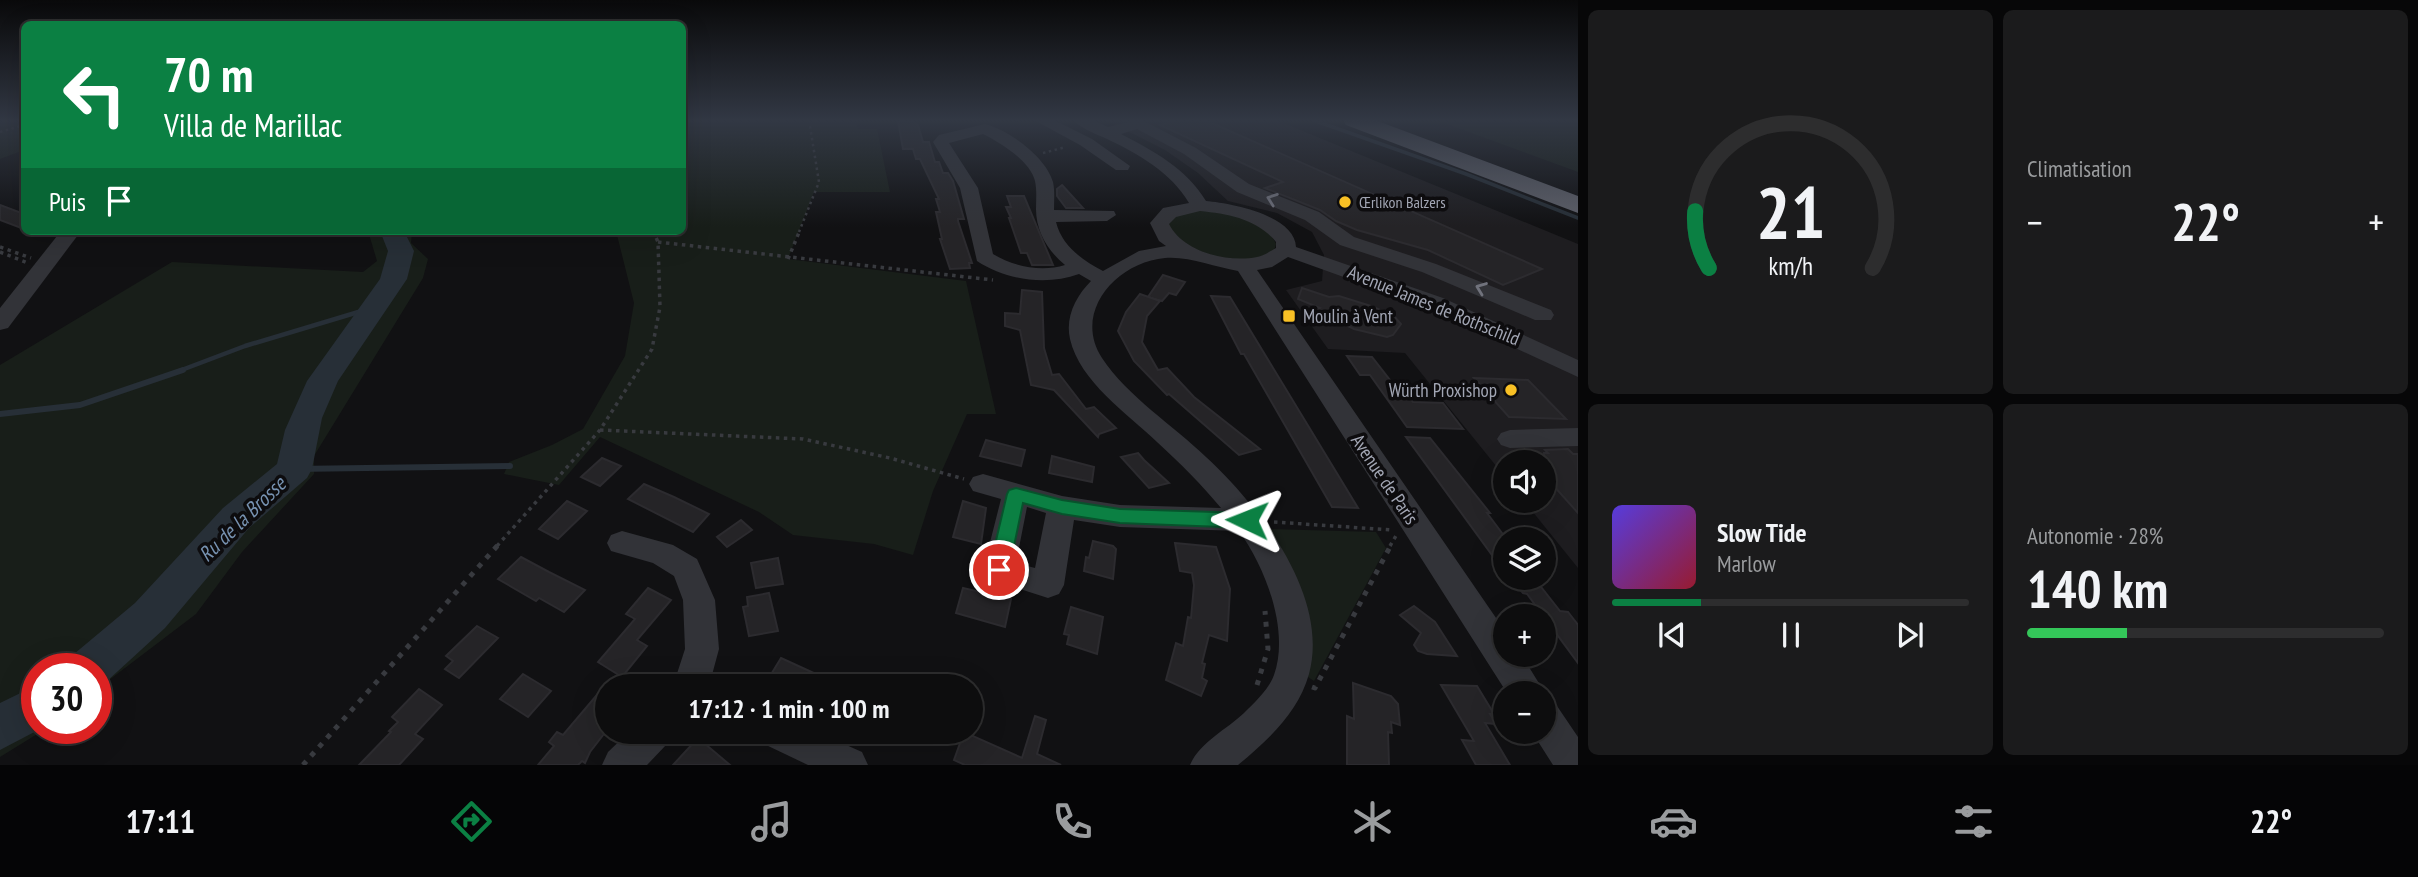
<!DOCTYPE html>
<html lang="fr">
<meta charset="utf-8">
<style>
body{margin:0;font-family:"PT Sans Narrow",sans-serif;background:#1b1b1c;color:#f1f3f6;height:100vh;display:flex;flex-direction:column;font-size:26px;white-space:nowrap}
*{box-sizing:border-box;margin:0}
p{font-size:23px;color:#9a9c9e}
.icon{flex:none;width:38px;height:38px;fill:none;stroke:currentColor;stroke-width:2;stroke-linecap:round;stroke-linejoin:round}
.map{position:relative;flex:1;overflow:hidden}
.drawer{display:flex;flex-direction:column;gap:10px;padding:10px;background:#070708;width:840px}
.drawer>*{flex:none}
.top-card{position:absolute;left:21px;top:21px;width:665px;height:214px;border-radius:10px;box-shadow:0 7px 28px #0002,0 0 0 2px #2d2d2e;background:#0b8043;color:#fff;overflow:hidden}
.fabs{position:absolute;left:1493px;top:450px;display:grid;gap:14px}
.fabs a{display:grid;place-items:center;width:63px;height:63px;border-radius:50%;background:#0d0d0e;box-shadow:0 7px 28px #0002,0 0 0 2px #2d2d2e;font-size:35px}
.speed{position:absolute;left:21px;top:653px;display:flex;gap:14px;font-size:35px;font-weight:700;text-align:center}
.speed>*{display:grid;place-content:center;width:91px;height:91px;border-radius:50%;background:#0d0d0e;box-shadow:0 7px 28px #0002,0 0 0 2px #2d2d2e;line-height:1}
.speed .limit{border:10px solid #d22;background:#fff;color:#111}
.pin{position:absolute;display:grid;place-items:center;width:60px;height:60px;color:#fff;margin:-30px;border:4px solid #fff;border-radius:50%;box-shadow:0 2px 7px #0007}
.me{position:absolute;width:77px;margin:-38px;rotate:272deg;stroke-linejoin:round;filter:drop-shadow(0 0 5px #0008)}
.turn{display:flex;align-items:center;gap:24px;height:147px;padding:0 28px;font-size:32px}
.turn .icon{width:91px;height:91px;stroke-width:2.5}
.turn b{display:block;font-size:49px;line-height:60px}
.then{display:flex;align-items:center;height:66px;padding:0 28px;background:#0003;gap:14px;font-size:26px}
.big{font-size:52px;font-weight:800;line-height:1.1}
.drawer .widget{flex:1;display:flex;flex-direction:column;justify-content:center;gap:10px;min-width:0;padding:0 24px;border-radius:10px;background:#1b1b1c}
.drawer .dial{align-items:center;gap:0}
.dial svg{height:182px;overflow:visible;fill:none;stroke:#2d2d2e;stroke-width:7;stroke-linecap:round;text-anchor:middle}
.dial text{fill:#f1f3f6;stroke:none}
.song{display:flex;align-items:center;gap:21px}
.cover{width:84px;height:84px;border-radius:10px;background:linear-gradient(135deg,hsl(250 70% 55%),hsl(350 70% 35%))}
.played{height:7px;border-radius:4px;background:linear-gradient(90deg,#0b8043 25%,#2d2d2e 25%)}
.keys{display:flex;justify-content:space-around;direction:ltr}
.heat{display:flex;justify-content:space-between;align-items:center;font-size:38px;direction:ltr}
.charge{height:10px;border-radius:5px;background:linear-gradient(90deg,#34c759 28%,#2d2d2e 0)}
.drawer .tiles{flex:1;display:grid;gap:10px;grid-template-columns:repeat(2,1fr)}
.trip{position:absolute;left:595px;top:674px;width:388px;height:70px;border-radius:35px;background:#0d0d0e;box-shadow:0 7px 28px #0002,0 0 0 2px #2d2d2e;font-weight:800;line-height:70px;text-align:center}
.dock{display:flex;height:112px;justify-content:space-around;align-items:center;background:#050506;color:#9a9c9e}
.dock .icon{width:49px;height:49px}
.dock .on{color:#0b8043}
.dock b{font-size:32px;color:#f1f3f6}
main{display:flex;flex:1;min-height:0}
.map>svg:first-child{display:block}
</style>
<main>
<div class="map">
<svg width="1578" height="765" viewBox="0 0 1578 765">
<rect width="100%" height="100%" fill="#111113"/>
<polygon fill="#1e1d20" points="1106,120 1276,120 1578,244 1578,568 1524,501 1544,500 1544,462 1505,462 1505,477 1405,353 1328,349 1286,290 1322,281 1324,255 1312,232 1277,213 1228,201 1198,173 1165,150"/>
<g fill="#181e19">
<polygon points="0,120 24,120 24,150 0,159"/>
<polygon points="683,120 855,120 858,129 877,129 890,192 814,192 788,259 966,281 996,414 967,414 933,491 913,555 874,544 793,535 759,512 600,437 559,485 504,474 509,462 552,445 583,429 625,356 634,303 616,231 682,231"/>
<polygon points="1436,120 1578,120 1578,172"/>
<path d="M1201 210C1226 212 1265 218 1276 244L1274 251 1253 260 1219 258 1186 246 1169 230V222L1175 216Z"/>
<polygon points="368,231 412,231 411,243 428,259 423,278 314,456 314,474 242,552 196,614 96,690 96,668 37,668 37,728 47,728 0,757 0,365 172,262 363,272 377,261"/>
<polygon points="1268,529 1376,532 1386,548 1314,681 1305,675"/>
</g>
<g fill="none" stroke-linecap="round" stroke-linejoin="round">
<polyline stroke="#272f37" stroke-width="3.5" points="1313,120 1466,174 1578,218"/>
<polyline stroke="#272f37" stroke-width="4.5" points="179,371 245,346 375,307"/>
<g stroke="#272f37" stroke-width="6">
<polyline points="0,414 80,405 183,370"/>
<polyline points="294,469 510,466"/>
</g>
<g fill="#272f37" fill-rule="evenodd">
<polygon points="380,231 404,231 414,251 407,279 338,381 322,418 312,469 307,478 249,528 165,628 106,682 96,685 96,668 68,668 74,654 135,603 223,508 277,464 285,430 307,381 380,279 388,251"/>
<polygon points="37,685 37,728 42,728 0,750 0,703"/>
</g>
</g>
<g fill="#252427" stroke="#2c2b2f" stroke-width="2">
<polygon points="1180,120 1205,120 1542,269 1503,285 1428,250 1357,230 1336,221 1320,210 1265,188 1283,182 1160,125"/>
<polygon points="898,121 914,122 918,125 923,142 929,142 935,162 939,162 943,173 948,173 953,181 964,219 958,219 958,221 972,263 969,263 970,268 950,269 940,239 942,239 936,212 940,212 936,199 939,199 920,159 916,159 913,149 903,149"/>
<polygon points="1062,185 1083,208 1066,208 1057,196 1057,189"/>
<polygon points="1007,196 1024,196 1053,265 1032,265 1027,253 1021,253 1009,218 1011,218 1006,207 1011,207"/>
<polygon points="0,205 24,214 24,229 0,220"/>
<polygon points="1163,275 1185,282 1176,295 1169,293 1162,301 1148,297"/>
<polygon points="1302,288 1329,297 1339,296 1371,306 1394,316 1401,324 1393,335 1387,337 1354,329 1323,314 1317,310 1320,308 1298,299"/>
<polygon points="1022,290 1042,292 1044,348 1052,375 1059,374 1086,409 1094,407 1116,428 1099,434 1098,437 1054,390 1031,385 1020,330 1005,326 1005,313 1020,314"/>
<polygon points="1140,294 1160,301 1147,316 1142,342 1158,370 1167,368 1194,397 1260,449 1239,455 1169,394 1167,395 1134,361 1118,331 1126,312"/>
<polygon points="1211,296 1230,297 1358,508 1332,507 1244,354 1241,354"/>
<polygon points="1347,356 1372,357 1394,385 1401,386 1413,402 1443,403 1463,429 1407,427 1370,375 1360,375"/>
<polygon points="1474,378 1528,380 1566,419 1509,417"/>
<polygon points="1406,437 1430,438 1490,513 1487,513 1505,537 1505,573"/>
<polygon points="986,440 1025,450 1021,466 980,456"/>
<polygon points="1568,449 1573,454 1578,454 1578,513 1544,475 1544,453 1548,453 1545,450"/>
<polygon points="1138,453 1144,460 1169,483 1149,488 1121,457"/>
<polygon points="1052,456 1094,467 1092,482 1049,473"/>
<polygon points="602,458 621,466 600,486 581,477"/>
<polygon points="644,484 674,497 709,514 693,532 628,499"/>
<polygon points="567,501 587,511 558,539 539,529"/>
<polygon points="963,501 986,508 981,544 953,537"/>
<polygon points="741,520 752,530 727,547 717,537"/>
<polygon points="1093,541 1113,546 1116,549 1113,579 1084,571 1086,557 1089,558"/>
<polygon points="1175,543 1216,547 1230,589 1227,641 1209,635 1202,663 1205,664 1202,678 1207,681 1201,696 1166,680 1176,643 1183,646 1188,617 1191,618 1194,585 1192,573 1180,571"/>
<polygon points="521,557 549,572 585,590 564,612 539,598 536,601 498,579"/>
<polygon points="778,558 783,584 756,588 751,563"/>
<polygon points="1511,578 1534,578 1560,611 1568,612 1578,625 1578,663 1527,594 1523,593"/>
<polygon points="648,588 671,600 637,640 647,646 622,677 598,662 635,619 626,614"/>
<polygon points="963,588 1011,599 1005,627 956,613"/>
<polygon points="769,593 778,631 749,636 743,607 748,606 747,597"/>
<polygon points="1414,606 1435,622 1457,656 1427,654 1418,651 1414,645 1421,633 1400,615"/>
<polygon points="1071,607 1103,617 1097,654 1067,644 1069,635 1064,634"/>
<polygon points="477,626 498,638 459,678 445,669 453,661 446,656"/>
<polygon points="781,658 842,686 764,686"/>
<polygon points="523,674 551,691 528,717 500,699"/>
<polygon points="607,683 607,730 590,752 585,763 582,761 578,765 538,765 554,746 549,742 557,732 563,735"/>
<polygon points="1353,683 1391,696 1398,704 1400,725 1391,722 1392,733 1388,732 1389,765 1347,765 1347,716 1354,719"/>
<polygon points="1441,685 1477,686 1494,714 1490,714 1496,724 1485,723 1510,765 1476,765 1462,740 1474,741"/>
<polygon points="419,689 442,705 415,734 423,739 399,765 359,765 391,732 389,731 398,722 392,717"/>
<polygon points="1035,716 1046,720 1037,754 1061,765 965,765 954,760 964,732 1022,758"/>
<polygon points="698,738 730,765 673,765"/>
</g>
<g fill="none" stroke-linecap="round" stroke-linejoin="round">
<g stroke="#383a3f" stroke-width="2.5" stroke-dasharray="2.5 3.5" stroke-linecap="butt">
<polyline points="0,132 24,125"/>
<polyline points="1043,153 1066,147"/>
<polyline points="799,232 819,182 809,120"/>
</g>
<g stroke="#383a3f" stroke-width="3.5" stroke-dasharray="3.5 4.5" stroke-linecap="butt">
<polyline points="658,242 993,280"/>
<polyline points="0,247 31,258"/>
<polyline points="0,252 28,263"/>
<polyline points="788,259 800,230"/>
<polyline points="600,430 803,439 890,458 964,479"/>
<polyline points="1274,522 1392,530"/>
<polyline points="497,546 600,430 652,349 660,307 658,242 653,231"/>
<polyline points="1390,546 1397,534"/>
</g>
<g stroke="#383a3f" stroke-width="5" stroke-dasharray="5 7" stroke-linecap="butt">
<polyline points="1257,685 1268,649 1265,611"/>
<polyline points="1312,687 1315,688 1391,545"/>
<polyline points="303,765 498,545"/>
</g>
<g fill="#323338" fill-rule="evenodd">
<polygon points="1034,120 1054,120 1092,139 1130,166 1128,170 1116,170 1080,145"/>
<path d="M1073 120H1093L1108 127 1136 120 1144 121 1196 148 1249 184 1319 212 1354 237 1436 264 1551 310 1554 315 1551 320H1535L1422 272 1340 245 1305 220 1237 192 1184 154 1137 129 1121 134C1154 151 1187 169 1206 201 1230 203 1295 215 1296 247L1443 298 1578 360V377L1427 307 1288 257 1272 267 1257 270 1505 631V654H1521L1545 693 1544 696V693H1507L1238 271C1214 267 1189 256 1165 258 1117 262 1072 312 1102 358 1128 397 1173 425 1206 457 1259 506 1330 596 1309 674 1298 713 1268 740 1238 765H1190C1200 742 1226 730 1244 713 1255 702 1269 689 1274 675 1290 630 1265 567 1239 531L1120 527 1074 520 1064 585 1059 594 1048 598 988 579 983 570 1001 499 973 491 969 484 973 477 983 474 1062 496 1120 505 1221 508C1202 485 1180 463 1157 442 1127 413 1080 382 1070 339 1065 317 1076 296 1091 281L1079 274C1046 286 1006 280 977 261L960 188 933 142 939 135 985 124C1009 130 1046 157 1053 182 1055 191 1054 201 1054 210L1114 211 1116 215 1107 221 1056 222C1062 246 1082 260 1103 271L1139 251 1166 246 1159 241 1150 223 1163 208 1189 203C1172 173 1137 153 1107 139 1096 134 1082 129 1073 120ZM983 134C1001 143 1030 161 1035 181 1037 190 1036 200 1036 209 1036 232 1048 251 1065 265 1042 272 1014 267 993 254L978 188 949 143ZM1200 211C1229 214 1257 219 1276 242V248C1270 251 1264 256 1257 257 1228 263 1183 252 1169 224L1176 217ZM1027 507 1046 513 1035 568 1016 563Z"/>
<polygon points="61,231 81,231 8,328 0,330 0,308"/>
<polygon points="1578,428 1578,446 1510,448 1501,445 1497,439 1501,433 1510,430"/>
<polygon points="622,531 673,545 697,559 715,600 719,649 709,686 673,686 685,649 683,600 674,576 653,563 611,551 607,543 611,535"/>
<polygon points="1544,701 1557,706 1578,737 1578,765 1553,765 1532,732 1544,732"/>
<polygon points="629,732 672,732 667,744 647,765 602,765 608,752"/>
<polygon points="759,732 817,732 862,752 868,765 808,765 764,744"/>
</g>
<polygon fill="#5e6069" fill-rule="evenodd" points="1343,120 1375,120 1578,196 1578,213 1346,125"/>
</g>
<defs><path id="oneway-chevron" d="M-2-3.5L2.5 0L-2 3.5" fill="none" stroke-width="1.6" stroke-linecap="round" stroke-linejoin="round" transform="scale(1.75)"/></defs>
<g stroke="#70727c">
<use href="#oneway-chevron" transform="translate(1272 199) rotate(-160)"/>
<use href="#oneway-chevron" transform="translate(1481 288) rotate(-159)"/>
</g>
<linearGradient id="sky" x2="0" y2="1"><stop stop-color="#09090a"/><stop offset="0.53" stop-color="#323844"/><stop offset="1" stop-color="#323844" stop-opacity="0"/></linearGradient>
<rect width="1578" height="227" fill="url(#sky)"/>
<polygon fill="#0b8043" stroke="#07532c" stroke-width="2" points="1016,488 1062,500 1120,509 1247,513 1254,515 1256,520 1254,526 1247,528 1120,523 1062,514 1023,503 1009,570 1006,576 999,578 992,576 989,570 1007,494 1009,490"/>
<g fill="#f8c025" stroke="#0d0c0e" stroke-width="2.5">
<circle cx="1345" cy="202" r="7"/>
<rect x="1282" y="309" width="14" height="14" rx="3.5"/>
<circle cx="1511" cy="390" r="7"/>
</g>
<g text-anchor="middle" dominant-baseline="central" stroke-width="7" stroke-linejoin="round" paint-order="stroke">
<g font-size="16" fill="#a2a6b4" stroke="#0d0c0e" text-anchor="start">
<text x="1359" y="202">Œrlikon Balzers</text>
</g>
<g font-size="19" fill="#a2a6b4" stroke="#0d0c0e">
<text transform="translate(1434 305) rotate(22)">Avenue James de Rothschild</text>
<text transform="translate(1385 479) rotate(56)">Avenue de Paris</text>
</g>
<g font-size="19" fill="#a2a6b4" stroke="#0d0c0e" text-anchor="start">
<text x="1303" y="316">Moulin à Vent</text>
<text x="1497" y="390" text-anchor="end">Würth Proxishop</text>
</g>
<g font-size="21" font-style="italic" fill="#7792b1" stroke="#0d0c0e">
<text transform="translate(242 519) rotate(-44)">Ru de la Brosse</text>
</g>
</g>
</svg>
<div class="fabs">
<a><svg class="icon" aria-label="sound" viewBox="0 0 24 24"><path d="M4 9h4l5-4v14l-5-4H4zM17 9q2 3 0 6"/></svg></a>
<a><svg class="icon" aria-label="layers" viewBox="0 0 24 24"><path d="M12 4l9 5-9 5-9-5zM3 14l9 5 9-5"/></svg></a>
<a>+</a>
<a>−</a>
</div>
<div class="speed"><div class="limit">30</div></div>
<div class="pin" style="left:999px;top:570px;background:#d93025"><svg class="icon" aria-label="arrive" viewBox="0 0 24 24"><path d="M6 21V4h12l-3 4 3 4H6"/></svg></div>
<svg class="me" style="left:1247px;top:520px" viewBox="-20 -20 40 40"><path d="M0-17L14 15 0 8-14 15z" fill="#0b8043" stroke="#fff" stroke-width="4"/></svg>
<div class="trip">17:12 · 1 min · 100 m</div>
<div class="top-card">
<div class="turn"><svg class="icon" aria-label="left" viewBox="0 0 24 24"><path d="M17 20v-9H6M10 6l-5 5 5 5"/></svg><div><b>70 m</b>Villa de Marillac</div></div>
<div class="then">Puis<svg class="icon" aria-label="arrive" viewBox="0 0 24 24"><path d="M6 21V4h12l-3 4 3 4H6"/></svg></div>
</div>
</div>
<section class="drawer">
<div class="tiles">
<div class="widget dial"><svg viewBox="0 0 100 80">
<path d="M14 69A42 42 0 1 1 86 69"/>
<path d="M14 69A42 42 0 0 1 8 44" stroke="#0b8043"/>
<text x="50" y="56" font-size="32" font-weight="700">21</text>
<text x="50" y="72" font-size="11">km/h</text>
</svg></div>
<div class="widget"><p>Climatisation</p>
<div class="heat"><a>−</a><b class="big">22°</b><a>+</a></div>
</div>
<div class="widget">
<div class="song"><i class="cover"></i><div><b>Slow Tide</b><p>Marlow</p></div></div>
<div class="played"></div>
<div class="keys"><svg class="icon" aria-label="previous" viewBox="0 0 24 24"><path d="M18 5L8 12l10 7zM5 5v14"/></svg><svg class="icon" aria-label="pause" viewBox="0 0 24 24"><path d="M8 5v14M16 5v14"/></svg><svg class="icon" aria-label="next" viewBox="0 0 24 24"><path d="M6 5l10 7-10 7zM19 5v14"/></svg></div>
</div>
<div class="widget"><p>Autonomie · 28%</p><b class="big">140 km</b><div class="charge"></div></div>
</div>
</section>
</main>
<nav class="dock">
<b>17:11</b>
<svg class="icon on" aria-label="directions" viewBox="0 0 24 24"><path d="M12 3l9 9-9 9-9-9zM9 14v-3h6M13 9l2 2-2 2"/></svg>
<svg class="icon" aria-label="music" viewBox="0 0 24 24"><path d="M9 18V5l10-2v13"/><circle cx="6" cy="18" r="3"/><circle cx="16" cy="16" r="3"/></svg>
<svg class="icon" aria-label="phone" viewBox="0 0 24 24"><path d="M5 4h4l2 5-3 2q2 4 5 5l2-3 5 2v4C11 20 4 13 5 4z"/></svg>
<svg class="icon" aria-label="climate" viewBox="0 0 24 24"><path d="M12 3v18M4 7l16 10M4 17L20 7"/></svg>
<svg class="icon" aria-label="car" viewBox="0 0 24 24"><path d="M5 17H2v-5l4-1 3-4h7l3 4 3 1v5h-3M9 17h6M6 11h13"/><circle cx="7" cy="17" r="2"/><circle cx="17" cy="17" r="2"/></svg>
<svg class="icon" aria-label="filters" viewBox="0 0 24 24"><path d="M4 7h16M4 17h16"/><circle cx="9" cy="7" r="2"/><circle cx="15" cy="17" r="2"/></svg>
<b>22°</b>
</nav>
